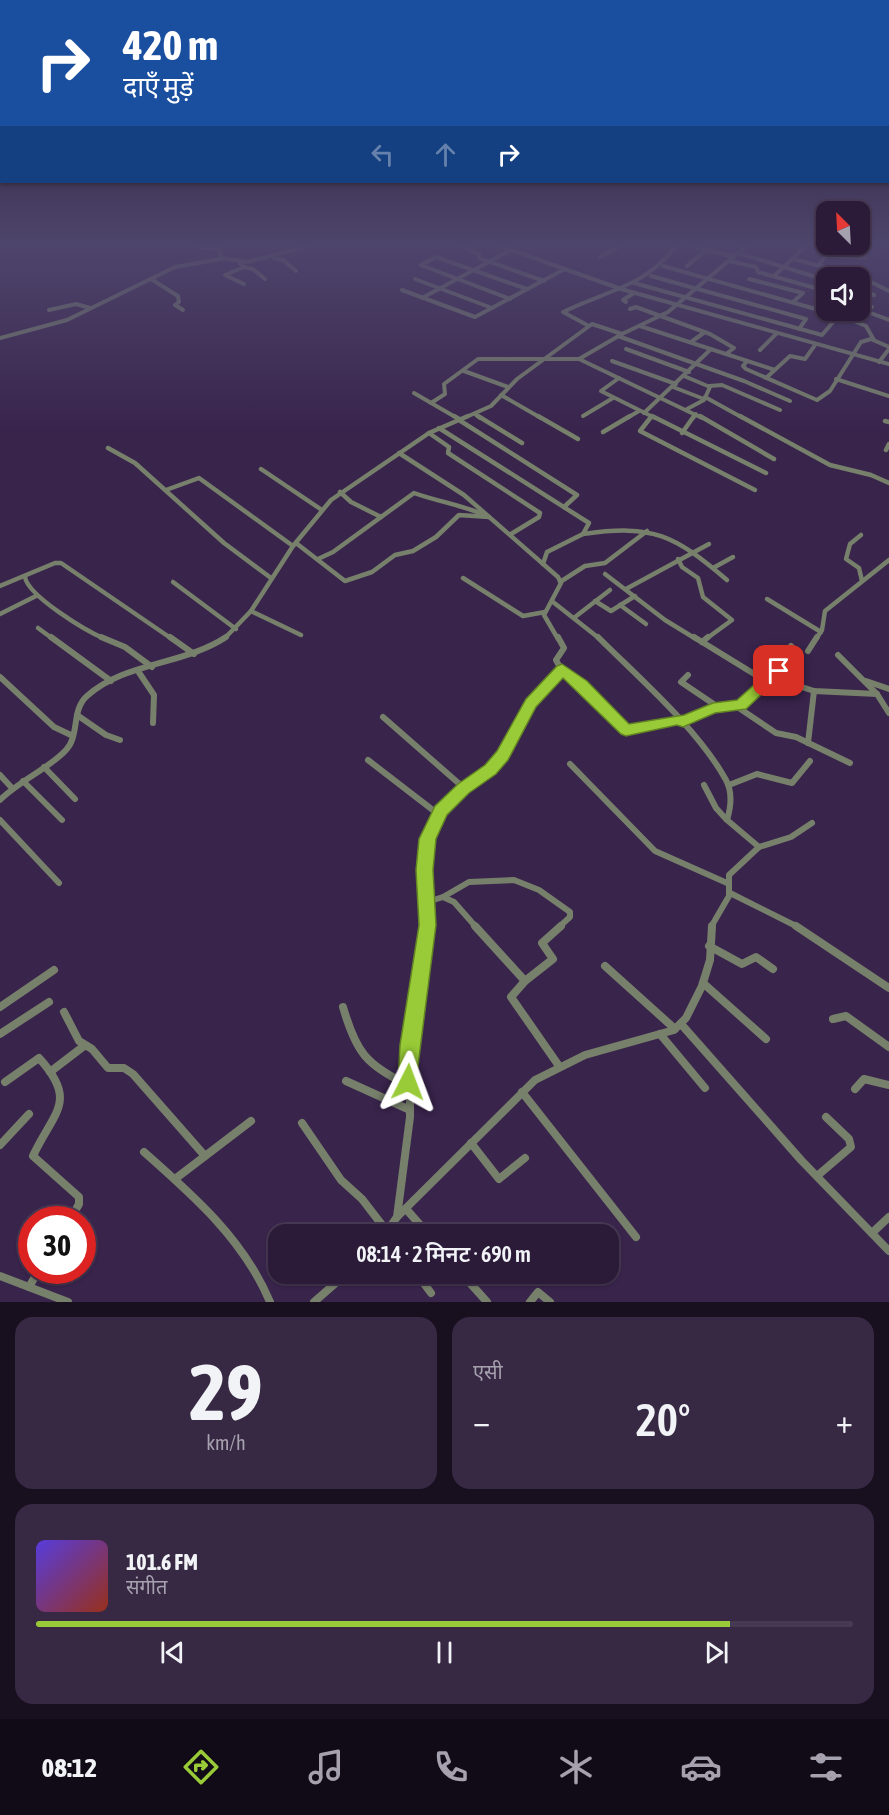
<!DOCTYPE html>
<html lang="hi">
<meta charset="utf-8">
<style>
body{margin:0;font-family:"Asap Condensed","Noto Sans Devanagari",sans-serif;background:#372844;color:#f1f3f6;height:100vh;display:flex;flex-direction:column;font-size:22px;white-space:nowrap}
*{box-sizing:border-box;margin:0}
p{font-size:20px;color:#a6a1ae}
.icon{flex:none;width:33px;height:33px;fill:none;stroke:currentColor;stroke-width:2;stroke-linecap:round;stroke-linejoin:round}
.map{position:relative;height:1302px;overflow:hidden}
.panel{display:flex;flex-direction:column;gap:15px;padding:15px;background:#180f1f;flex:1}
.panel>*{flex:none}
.guide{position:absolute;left:0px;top:0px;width:890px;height:183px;box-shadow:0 2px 4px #0004,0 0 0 2px #473953;background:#1a4fa0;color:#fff;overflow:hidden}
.needle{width:39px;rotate:336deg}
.tools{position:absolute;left:816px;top:201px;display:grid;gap:12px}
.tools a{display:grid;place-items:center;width:54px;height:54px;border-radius:12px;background:#2b1b39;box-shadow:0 2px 4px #0004,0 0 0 2px #473953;font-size:30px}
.speed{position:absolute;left:18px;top:1206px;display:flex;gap:12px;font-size:30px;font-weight:700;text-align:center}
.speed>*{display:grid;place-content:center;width:78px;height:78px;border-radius:50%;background:#2b1b39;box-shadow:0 2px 4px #0004,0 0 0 2px #473953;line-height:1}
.speed .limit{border:9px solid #d22;background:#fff;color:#111}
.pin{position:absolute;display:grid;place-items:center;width:51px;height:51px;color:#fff;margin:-26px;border-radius:12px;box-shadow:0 3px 9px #0006}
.me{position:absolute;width:66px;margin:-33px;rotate:3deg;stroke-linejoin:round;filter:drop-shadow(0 0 4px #0008)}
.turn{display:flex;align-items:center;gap:21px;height:126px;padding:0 24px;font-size:27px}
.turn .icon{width:78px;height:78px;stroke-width:2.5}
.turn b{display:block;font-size:42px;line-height:51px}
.lanes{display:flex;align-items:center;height:57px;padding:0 24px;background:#0003;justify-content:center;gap:30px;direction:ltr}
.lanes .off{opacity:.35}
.big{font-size:45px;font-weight:600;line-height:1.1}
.panel .tile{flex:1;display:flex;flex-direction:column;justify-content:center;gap:9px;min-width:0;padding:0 21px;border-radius:18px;background:#372844}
.panel .dial{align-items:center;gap:0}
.dial b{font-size:78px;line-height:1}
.song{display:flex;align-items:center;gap:18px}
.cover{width:72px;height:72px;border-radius:9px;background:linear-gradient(135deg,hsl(250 70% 55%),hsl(10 70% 35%))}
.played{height:6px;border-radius:3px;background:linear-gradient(90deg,#98cb37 85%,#473953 85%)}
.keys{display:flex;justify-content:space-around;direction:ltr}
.heat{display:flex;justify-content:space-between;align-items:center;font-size:33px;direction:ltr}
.panel .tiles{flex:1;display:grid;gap:15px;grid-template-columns:1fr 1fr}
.tile:last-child{grid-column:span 2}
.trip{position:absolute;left:268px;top:1224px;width:351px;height:60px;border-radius:18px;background:#2b1b39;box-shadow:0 2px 4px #0004,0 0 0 2px #473953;font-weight:600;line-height:60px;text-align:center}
.menu{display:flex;height:96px;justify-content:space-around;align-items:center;background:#110b17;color:#a6a1ae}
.menu .icon{width:42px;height:42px}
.menu .on{color:#98cb37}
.menu b{font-size:27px;color:#f1f3f6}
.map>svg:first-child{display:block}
</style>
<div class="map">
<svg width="889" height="1302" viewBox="0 0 889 1302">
<rect width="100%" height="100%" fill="#39244c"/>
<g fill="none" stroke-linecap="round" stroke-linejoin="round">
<g stroke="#77806b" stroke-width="4">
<polyline points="199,247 219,249"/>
<polyline points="463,247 479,254 479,258 544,281"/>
<polyline points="503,247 621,289 889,364"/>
<polyline points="695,247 734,257"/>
<polyline points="738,253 826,280"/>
<polyline points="827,256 861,258 866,257 867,247"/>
<polyline points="600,257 619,247"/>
<polyline points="222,258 247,262 306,247"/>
<polyline points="274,258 283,260 296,271"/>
<polyline points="793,259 859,276 889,291"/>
<polyline points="729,261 756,267 758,272 826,291"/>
<polyline points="240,263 244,267 225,275 244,284"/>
<polyline points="819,264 835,247"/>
<polyline points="663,266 844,317 866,326 874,340"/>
<polyline points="687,266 706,250"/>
<polyline points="244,267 253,269 265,279"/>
<polyline points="651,276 806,319 799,329"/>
<polyline points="774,276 805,247"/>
<polyline points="151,279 178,296 179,302 175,305 183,310"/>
<polyline points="415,279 492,308"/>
<polyline points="749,279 803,293 793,302"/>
<polyline points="634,283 822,335 839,315"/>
<polyline points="402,290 475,317 563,270"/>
<polyline points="860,290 874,295"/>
<polyline points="422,298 509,251"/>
<polyline points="510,299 421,265 436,257 527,289"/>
<polyline points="626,302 623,300 634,293"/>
<polyline points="860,303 872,307"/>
<polyline points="630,309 636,307 710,334 734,348 726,354"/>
<polyline points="860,309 889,320"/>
<polyline points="49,310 76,304 90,308"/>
<path d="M589 326 563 312C605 291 645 287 675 247"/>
<polyline points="640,326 775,370"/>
<polyline points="618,336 744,381 790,401"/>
<polyline points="0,338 67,320 175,267 221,259 219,247"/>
<polyline points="691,342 705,332"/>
<polyline points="626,349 689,372"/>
<polyline points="760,350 776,334"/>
<polyline points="579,359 702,418"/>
<polyline points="612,361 676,384"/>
<polyline points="747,361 743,366 746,369 817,400 830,391 861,342 871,339 889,347"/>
<polyline points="879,362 889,349"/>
<polyline points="464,371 508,387"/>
<polyline points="684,376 710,387 704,400 687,409"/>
<polyline points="619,378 601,391 655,418"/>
<polyline points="766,378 790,356 805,359 815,345"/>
<polyline points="836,379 889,396"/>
<polyline points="709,386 722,385 780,410"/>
<polyline points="673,387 704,399"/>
<polyline points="414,393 457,418"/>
<polyline points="501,395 541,418"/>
<polyline points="705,397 743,418"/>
<polyline points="431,403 445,394 444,384 478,359 579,359 622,334"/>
<polyline points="644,413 711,349"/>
<polyline points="476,415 480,418"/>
<polyline points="583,416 613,398"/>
<polyline points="464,418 491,406 517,379 592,324 622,334 668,312 745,247"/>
<polyline points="627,418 639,411"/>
<polyline points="693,418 696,414"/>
</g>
<g stroke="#77806b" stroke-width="4.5">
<polyline points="454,416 461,420"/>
<polyline points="478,416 522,443"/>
<polyline points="538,416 578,439"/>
<polyline points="652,416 766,473"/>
<polyline points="700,416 774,459"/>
<polyline points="740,416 830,465 871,475 889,483"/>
<polyline points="651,417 640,431 755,490"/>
<polyline points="459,420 577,495 564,507"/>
<polyline points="885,421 889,422"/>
<polyline points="439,428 589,523 583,534 547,552 543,564"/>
<polyline points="603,432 630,416"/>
<polyline points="429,433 449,447 448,453 540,513 539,517 511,534"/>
<polyline points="682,433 694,416"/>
<polyline points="108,448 135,463 224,543 271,578"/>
<polyline points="886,450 889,444"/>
<polyline points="399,453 464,495 558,577 561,583 544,615 558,639"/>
<polyline points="261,469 322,510"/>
<polyline points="166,490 199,478 293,546"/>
<polyline points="340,492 351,502 381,517"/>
<path d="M583 534C654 524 674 535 727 580"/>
<polyline points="861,535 850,544 846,559 859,568 862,581"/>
<polyline points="296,543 345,581 372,572 395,555 413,551 436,537 459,515 489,517"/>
<path d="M318 559 333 552 414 493C439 502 463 505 487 516"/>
<polyline points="678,559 682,567 698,578 703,597 732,620 706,639"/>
<polyline points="713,568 733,557"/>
<polyline points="605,574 665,620 696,639"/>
<path d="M25 577C28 596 86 631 105 639"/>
<polyline points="463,578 523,616 545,612"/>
<polyline points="173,582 236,629"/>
<polyline points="560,582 585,566 605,563 647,531"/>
<polyline points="0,586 55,563 61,563 172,639"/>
<polyline points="626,589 709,544"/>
<polyline points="767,599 821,632"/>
<polyline points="595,601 611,611 635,596"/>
<polyline points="553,602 600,639"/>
<polyline points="620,605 646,624"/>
<polyline points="251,611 301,635"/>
<polyline points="0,614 36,596"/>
<polyline points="575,617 610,590"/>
<polyline points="38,628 53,639"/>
<polyline points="224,639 251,611 293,546 331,500 429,433 468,416"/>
<polyline points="816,639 822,630 825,611 889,560"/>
</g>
<g stroke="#77806b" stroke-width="6">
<polyline points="51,637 111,681"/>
<polyline points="101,637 125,647 152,667"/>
<polyline points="170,637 194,654"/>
<path d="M598 637C640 679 698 729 726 780 733 793 731 807 727 820L759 847 729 875V896L711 927"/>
<polyline points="694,637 769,683"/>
<polyline points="702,642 708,637"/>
<polyline points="808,651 817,637"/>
<polyline points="838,655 877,694 889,713"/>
<polyline points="562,669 582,685 624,730 680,719"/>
<polyline points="138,671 154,695 153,723"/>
<polyline points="688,675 681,682 718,707"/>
<polyline points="0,677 54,727 73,736"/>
<polyline points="774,678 814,691 877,694"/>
<polyline points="866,681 889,689"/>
<polyline points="736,706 776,733 796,737 850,763"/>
<polyline points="77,715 106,735 120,740"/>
<polyline points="383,717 464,788"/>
<polyline points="683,722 706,710 746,702 776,676 791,646"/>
<polyline points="808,743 814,691"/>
<polyline points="368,760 438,814"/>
<polyline points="570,764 655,851 727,883"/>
<polyline points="44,767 75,799"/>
<polyline points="0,775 12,788"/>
<polyline points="23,781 62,820"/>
<polyline points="704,785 716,808 726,819"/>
<polyline points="729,785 757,774 792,783 810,761"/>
<path d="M0 800C19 781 51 767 66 750 80 735 71 710 87 696 125 662 184 665 226 637"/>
<polyline points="0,820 59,883"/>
<polyline points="759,847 791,837 812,823"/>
<polyline points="730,893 798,927"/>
<polyline points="443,897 469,882 514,880 539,890 570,912 570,917 559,927"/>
<polyline points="427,902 443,897 454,902 476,927"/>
<polyline points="428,927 425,870 427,839 441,811 496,764 531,703 562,671 556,660 564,648 558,637"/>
</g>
<g stroke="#77806b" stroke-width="8">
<polyline points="475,926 525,981"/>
<polyline points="796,926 889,988"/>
<polyline points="709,946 742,964 756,957 773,969"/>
<polyline points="605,966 675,1029"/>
<polyline points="703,983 766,1039"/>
<polyline points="0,1007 54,970"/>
<path d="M343 1007C356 1052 366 1065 408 1085"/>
<polyline points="64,1012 79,1041 92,1049 108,1068 124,1068 133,1074 205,1156"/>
<polyline points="833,1019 846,1016 889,1047"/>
<polyline points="681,1024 801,1160 889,1251"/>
<polyline points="0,1034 49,1002"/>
<polyline points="660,1034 705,1088"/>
<polyline points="559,1066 511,997 525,981 553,959 542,943 561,926"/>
<polyline points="50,1072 84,1046"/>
<polyline points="346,1081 410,1110"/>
<path d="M5 1082 39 1058C79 1102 53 1112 33 1156L79 1197V1204L70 1220"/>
<polyline points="855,1089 864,1079 889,1085"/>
<polyline points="522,1092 636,1237"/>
<polyline points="302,1123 341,1180 362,1199 389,1234"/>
<polyline points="471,1143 499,1179 525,1158"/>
<polyline points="0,1145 29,1114"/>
<path d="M144 1152C194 1196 244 1240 270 1302"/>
<polyline points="817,1176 851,1147 849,1139 826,1117"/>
<polyline points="175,1179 251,1121"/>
<polyline points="407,1210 428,1234"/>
<polyline points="397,1217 535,1080 585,1055 674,1030 686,1018 702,986 710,960 712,926"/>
<polyline points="872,1233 889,1217"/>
<polyline points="385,1234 397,1217 410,1117 410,1045 428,926"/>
<polyline points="417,1274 431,1293"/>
<polyline points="462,1274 487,1302"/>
<polyline points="0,1276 68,1302"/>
<polyline points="29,1287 39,1270"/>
<polyline points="314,1302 346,1274"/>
<polyline points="530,1302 538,1292 550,1302"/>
</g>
</g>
<linearGradient id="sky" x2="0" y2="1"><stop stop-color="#1f142a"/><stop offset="0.57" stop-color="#4e456c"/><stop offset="1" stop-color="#4e456c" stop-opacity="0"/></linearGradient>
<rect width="889" height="430" fill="url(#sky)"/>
<polygon fill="#98cb37" stroke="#638424" stroke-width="1.5" points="562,664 587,681 629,724 684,715 713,703 737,700 774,667 779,666 786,671 746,709 715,713 683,727 677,725 626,736 621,734 563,678 536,707 508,760 496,774 469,793 447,815 436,839 433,870 436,925 415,1089 408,1092 401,1089 398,1082 400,1045 419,925 416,870 419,839 435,806 458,784 485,765 497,751 526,699 557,666"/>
</svg>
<div class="tools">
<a><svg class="needle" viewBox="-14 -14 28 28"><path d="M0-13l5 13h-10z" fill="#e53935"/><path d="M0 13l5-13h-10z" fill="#a6a1ae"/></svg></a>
<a><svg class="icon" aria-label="sound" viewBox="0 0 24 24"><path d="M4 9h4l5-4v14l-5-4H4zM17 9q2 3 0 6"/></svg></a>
</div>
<div class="speed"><div class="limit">30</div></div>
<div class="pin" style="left:779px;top:671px;background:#d93025"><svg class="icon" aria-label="arrive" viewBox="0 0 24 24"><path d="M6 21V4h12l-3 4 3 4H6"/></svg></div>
<svg class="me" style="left:408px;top:1082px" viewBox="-20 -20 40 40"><path d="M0-17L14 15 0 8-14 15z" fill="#98cb37" stroke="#fff" stroke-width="4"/></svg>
<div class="trip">08:14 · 2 मिनट · 690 m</div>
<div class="guide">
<div class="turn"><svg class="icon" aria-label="right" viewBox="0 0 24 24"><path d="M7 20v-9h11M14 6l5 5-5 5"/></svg><div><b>420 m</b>दाएँ मुड़ें</div></div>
<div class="lanes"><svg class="icon off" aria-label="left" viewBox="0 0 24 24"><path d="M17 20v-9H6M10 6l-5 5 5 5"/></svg><svg class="icon off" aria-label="ahead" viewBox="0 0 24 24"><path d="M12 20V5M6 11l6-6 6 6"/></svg><svg class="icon" aria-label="right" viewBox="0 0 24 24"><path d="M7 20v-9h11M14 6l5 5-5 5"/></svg></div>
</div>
</div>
<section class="panel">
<div class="tiles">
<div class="tile dial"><b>29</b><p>km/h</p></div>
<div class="tile"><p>एसी</p>
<div class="heat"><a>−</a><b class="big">20°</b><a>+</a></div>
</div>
<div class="tile">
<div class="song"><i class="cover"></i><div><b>101.6 FM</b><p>संगीत</p></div></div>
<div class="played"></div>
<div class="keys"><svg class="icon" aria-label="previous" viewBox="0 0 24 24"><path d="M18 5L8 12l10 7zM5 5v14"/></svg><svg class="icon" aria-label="pause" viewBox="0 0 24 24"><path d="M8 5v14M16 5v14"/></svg><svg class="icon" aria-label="next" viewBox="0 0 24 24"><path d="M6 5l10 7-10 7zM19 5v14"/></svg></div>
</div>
</div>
</section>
<nav class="menu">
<b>08:12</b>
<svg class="icon on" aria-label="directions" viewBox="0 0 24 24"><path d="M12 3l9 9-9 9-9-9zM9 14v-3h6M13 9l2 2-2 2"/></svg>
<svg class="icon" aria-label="music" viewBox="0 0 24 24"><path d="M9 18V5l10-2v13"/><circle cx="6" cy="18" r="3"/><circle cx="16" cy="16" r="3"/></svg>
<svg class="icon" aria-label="phone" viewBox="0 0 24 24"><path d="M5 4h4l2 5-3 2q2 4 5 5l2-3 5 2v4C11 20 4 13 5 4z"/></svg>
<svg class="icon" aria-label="climate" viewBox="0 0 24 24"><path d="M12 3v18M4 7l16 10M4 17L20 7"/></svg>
<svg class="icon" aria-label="car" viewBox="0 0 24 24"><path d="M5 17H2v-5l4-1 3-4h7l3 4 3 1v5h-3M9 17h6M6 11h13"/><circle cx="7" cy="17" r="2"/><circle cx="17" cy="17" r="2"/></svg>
<svg class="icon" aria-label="filters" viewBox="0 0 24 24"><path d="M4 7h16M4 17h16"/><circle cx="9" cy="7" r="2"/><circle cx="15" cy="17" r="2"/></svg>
</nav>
